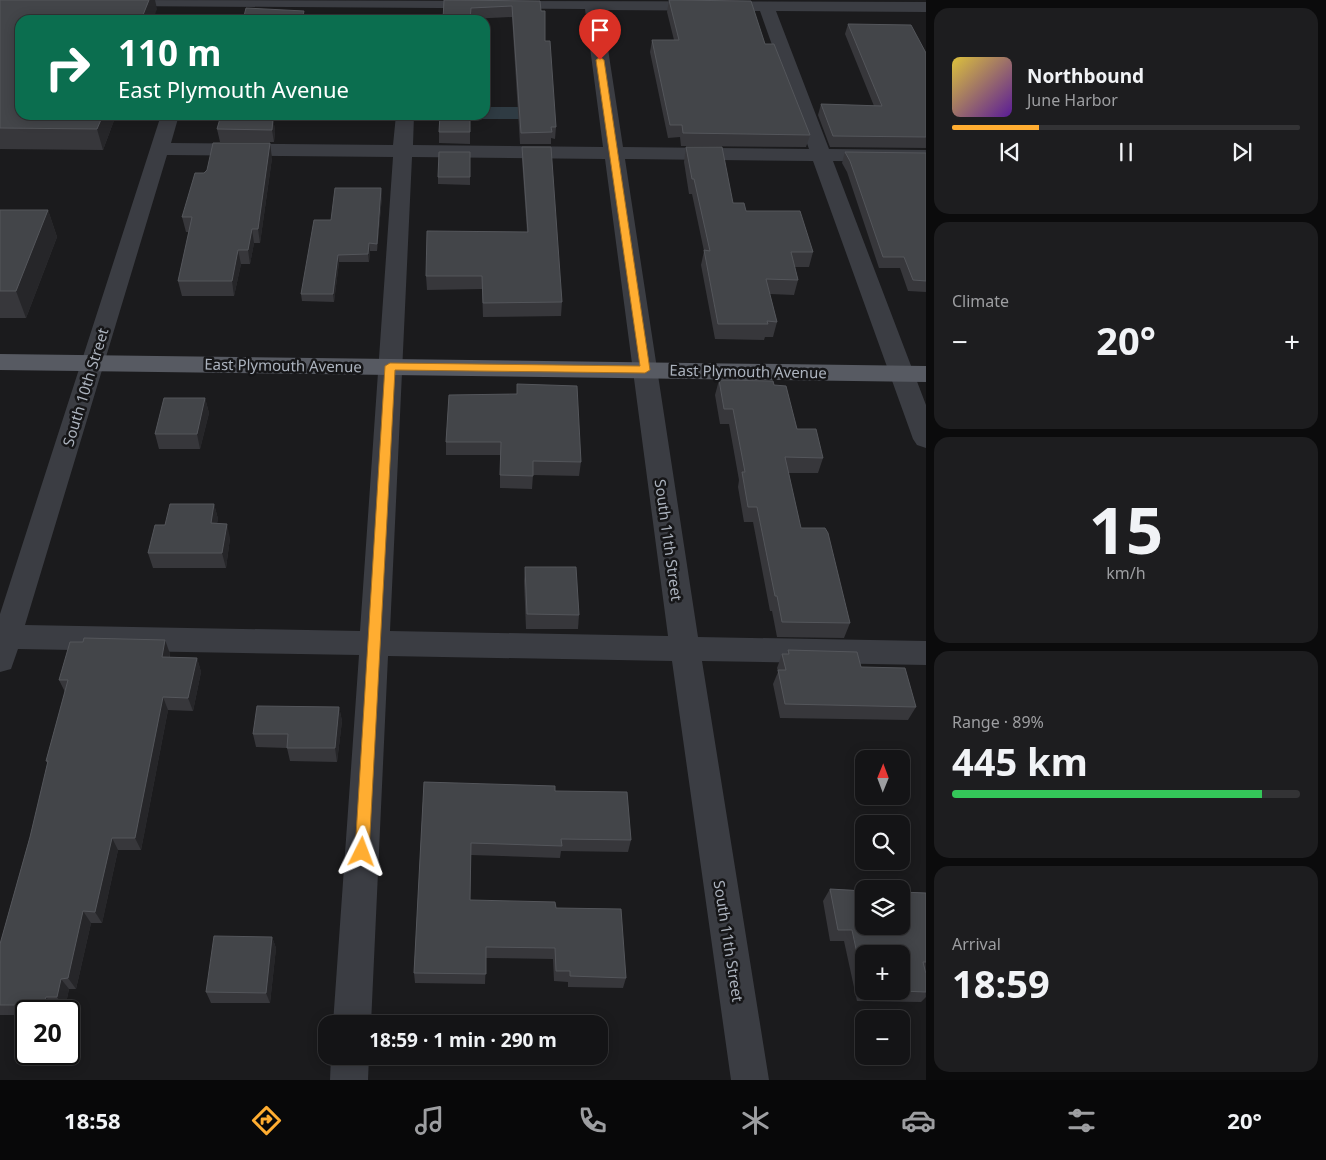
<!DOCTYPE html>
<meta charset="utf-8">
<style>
body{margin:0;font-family:"Noto Sans",sans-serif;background:#1d1d1f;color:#f1f3f6;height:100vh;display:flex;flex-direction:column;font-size:19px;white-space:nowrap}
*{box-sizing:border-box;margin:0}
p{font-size:16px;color:#9d9ea1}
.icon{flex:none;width:28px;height:28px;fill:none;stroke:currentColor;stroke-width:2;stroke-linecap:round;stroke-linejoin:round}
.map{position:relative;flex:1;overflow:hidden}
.sheet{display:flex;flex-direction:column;gap:8px;padding:8px;background:#0b0b0c;width:400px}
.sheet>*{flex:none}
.banner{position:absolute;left:15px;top:15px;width:475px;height:105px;border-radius:15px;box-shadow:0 2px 12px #0003,0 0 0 1px #333335;background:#0b6e4f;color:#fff;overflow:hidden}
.needle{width:32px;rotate:1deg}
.fabs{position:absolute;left:855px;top:750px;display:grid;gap:10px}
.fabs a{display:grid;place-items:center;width:55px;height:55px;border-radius:10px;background:#141416;box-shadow:0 2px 12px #0003,0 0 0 1px #333335;font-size:25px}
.speed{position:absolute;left:15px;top:1000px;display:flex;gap:10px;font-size:25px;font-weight:700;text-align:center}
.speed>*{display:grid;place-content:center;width:65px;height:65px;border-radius:50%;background:#141416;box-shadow:0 2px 12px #0003,0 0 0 1px #333335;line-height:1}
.speed .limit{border:2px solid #111;border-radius:8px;background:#fff;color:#111}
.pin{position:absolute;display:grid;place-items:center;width:42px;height:42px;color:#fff;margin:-51px -21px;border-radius:50% 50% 50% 0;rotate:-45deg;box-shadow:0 0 5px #0007}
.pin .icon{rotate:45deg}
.me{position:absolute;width:55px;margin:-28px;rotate:3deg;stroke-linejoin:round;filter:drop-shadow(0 0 4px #0008)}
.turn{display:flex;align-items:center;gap:18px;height:105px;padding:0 20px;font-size:22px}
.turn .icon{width:65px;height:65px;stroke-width:2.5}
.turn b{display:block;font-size:35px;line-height:42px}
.big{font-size:38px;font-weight:700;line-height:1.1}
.sheet .card{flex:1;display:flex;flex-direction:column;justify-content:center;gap:8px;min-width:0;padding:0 18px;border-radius:15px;background:#1d1d1f}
.sheet .dial{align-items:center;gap:0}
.dial b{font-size:65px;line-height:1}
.song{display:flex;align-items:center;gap:15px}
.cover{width:60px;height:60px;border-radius:8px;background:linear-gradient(135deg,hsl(50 70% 55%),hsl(270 70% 35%))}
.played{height:5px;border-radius:2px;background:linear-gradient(90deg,#ffad31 25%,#333335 25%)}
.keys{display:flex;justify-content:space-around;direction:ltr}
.heat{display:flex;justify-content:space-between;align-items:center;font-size:28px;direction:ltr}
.charge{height:8px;border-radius:4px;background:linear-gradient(90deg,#34c759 89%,#333335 0)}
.trip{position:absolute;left:318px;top:1015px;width:290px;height:50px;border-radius:15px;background:#141416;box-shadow:0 2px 12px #0003,0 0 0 1px #333335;font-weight:700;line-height:50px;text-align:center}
.dock{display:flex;height:80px;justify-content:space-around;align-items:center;background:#080809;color:#9d9ea1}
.dock .icon{width:35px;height:35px}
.dock .current{color:#ffad31}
.dock b{font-size:22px;color:#f1f3f6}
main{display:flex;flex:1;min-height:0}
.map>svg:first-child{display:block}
</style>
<main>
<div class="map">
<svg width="926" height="1080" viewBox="0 0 926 1080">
<rect width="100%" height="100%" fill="#1b1b1d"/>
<polygon fill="#2f3b43" points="485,107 519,107 519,119 476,119 476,115 485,115"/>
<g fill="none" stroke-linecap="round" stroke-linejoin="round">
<g fill="#3b3d43" fill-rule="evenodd">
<path d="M111 0 926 2V12L776 11 829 149 926 150V162L833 161 926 405V448L917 445 913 439 813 161 625 159 698 637 926 641V665L702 661 769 1080H731L672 661 388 656 371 1024H333L359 655 18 649 11 669 0 672V614L161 115H179L171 143 393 145 396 115H414L413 145 603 147 585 9 119 6 113 5ZM602 10 760 11 809 149 623 147ZM167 155 393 157 360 631 25 625ZM412 157 605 159 668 636 390 631Z"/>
<polygon points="331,1056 369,1056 368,1080 330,1080"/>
</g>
<polygon fill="#575a62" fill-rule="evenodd" points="0,354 926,366 926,382 0,370"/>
</g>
<g fill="#37373b" fill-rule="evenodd">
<polygon points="0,0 157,9 20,115 116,115 103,150 0,149"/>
<polygon points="444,0 540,1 556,127 555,139 551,138 551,144 520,144 512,17 470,19"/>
<polygon points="669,0 765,44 810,135 806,147 681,146 680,137 668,138 650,52 652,40 674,40 667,12"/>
<polygon points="848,24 926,53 926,148 830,147 818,115 821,104 874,106 845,34"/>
<polygon points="470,115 470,144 439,143 439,132"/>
<polygon points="260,117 273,118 275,131 274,142 220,142 217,129"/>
<polygon points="522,147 562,302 561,316 483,317 482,289 427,290 426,276 527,232 522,160"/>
<polygon points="686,147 733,203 813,252 809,267 795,267 798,280 794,295 770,294 777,322 773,337 765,337 764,340 715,339 701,265 704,251 692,194 689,194 684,162"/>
<polygon points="470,152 470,185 438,184 438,177"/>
<polygon points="845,152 926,153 926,292 908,291 900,268 879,268 847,172 842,163"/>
<polygon points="272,158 260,243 254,243 250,264 241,264 234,296 182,296 178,281 189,232 186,232 182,217 204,173"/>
<polygon points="381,188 382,196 377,251 370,251 369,262 339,262 334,302 302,301 301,294 331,220"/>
<polygon points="0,210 48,210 57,237 26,318 0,318"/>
<polygon points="719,380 774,385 797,429 823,458 818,473 788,473 801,528 850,623 844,638 777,637 772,611 770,611 753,522 744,522 738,487 739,480 729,424 720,424 715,395"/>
<polygon points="449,395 581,462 579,476 533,475 532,489 500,488 500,455 446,455 446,442"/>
<polygon points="205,398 209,413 200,449 159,449 155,434"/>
<polygon points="214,504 218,519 217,523 230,538 226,568 153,568 148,553 165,525"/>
<polygon points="525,567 579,615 578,629 526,629 524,581"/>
<polygon points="165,640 170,654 170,657 197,658 201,672 193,711 168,710 141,850 118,850 102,923 91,923 76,989 69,989 65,1008 54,1007 53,1011 26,1011 26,1015 0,1015 0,944 30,837 48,764 46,761 65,692 59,680 83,642"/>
<polygon points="788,650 861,667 916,707 908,720 780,718 773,684 778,672 777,668 782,654 787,654"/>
<polygon points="339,707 342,721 337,762 290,761 287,748 256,747 253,734"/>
<polygon points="424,782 555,791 631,840 628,852 561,851 560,858 471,855 470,900 556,908 626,978 623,988 568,987 568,982 554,981 553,959 486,958 485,984 415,983 414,973"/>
<path d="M830 889 926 893V972H925L926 997 921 1002 857 1001 844 941H830L823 901ZM864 954 901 991H864Z"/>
<polygon points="272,937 276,948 270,1003 211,1003 206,992"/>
</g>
<g fill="#262629">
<polygon points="149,0 155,0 157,9 153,20 141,20"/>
<polygon points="304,11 305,20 302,20"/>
<polygon points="103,115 116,115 103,150 97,129"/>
<polygon points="273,118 275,131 274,142 272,130"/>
<polygon points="270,143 272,158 260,243 258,229"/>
<polygon points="381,188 382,196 377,251 377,244"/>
<polygon points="48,210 57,237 26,318 16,291"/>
<polygon points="252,229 254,243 250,264 248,250"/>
<polygon points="369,243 370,251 369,262 368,254"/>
<polygon points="238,250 241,264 234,296 232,281"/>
<polygon points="338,255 339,262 334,302 333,294"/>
<polygon points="205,398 209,413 200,449 197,434"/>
<polygon points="214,504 218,519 214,538 211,523"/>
<polygon points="227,524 230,538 226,568 222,553"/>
<polygon points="165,640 170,654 167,671 162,657"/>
<polygon points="197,658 201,672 193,711 188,698"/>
<polygon points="163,697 168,710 141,850 135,838"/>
<polygon points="339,707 342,721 337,762 335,748"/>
<polygon points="112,838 118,850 102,923 95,912"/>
<polygon points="83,911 91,923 76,989 68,978"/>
<polygon points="272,937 276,948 270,1003 266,993"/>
<polygon points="61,979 69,989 65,1008 57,997"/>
<polygon points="46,997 54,1007 53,1011 50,1011 44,1005"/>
</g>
<g fill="#434549" stroke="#54565b">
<polygon points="0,0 149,0 141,20 20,20 20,115 103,115 97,129 0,128"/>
<polygon points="444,0 540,1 541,11 545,11 545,41 550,41 556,127 551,127 552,132 521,133 512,6 471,8 470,20 443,20"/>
<polygon points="669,0 751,1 765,44 774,44 810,135 683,133 682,125 670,125 652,40 679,40"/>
<polygon points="246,8 304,11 302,20 243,20"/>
<polygon points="848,24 911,25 926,53 926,137 833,136 821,104 882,106"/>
<polygon points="221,115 255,115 254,116 273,118 272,130 217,129"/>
<polygon points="440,115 470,115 470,132 439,132"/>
<polygon points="213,143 270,143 258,229 252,229 248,250 238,250 232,281 178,281 192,217 182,217 195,173 204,173 207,170"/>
<polygon points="522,147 551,147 562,302 483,303 482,276 426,276 427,231 528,232"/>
<polygon points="686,147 722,147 733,203 744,203 746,211 800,211 813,252 791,252 798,280 766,279 777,322 767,321 768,324 718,324 704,250 710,251 694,179 692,179"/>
<polygon points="439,152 470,152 470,177 438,177"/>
<polygon points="845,152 926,153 926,281 913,280 904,257 883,257 850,161"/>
<polygon points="335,188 381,188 377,244 369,243 368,254 338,255 333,294 301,294 314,220 331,220"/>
<polygon points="0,210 48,210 16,291 0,291"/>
<polygon points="719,380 773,381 774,385 786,386 797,429 816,429 823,458 785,457 801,528 825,528 828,533 850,623 782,622 777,596 775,596 757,507 748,507 742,472 745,472 733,409 724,409"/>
<polygon points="517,384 577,386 581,462 533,461 533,476 500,475 501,442 446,442 449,395 517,394"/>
<polygon points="164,398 205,398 197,434 155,434"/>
<polygon points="170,504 214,504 211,523 227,524 222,553 148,553 155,525 165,525"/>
<polygon points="525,567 576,567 579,615 527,614"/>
<polygon points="84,638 165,640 162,657 197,658 188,698 163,697 135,838 112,838 95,912 83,911 68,978 61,979 57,997 46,997 44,1005 0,1005 0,944 30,837 48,761 46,761 68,680 59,680 70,642 83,642"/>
<polygon points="788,650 857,652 861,667 905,668 916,707 785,704 778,670 786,670 782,654 789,654"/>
<polygon points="257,706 339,707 335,748 287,748 288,734 253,734"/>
<polygon points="424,782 555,786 555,791 627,792 631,840 561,839 562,846 471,843 470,900 555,902 556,908 621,909 626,978 570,976 570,971 556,971 555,948 486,947 486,974 414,973"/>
<polygon points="830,889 864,891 864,926 901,926 901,892 926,893 926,962 923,962 926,974 926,992 901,991 901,954 864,954 864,986 852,930 838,930"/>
<polygon points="214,936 272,937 266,993 206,992"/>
</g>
<polygon fill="#ffad31" stroke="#a67020" points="600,57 604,60 650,370 645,373 395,370 369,852 367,857 362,859 357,857 355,852 385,366 390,363 640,366 596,60"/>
<g text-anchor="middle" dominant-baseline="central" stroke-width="5" stroke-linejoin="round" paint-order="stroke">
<g font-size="15" fill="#acb3be" stroke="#161618">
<text transform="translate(283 365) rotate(1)">East Plymouth Avenue</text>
<text transform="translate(748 371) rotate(1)">East Plymouth Avenue</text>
<text transform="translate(85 387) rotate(-73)">South 10th Street</text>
<text transform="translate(669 540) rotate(82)">South 11th Street</text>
<text transform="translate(729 941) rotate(81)">South 11th Street</text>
</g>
</g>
</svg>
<div class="fabs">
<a><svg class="needle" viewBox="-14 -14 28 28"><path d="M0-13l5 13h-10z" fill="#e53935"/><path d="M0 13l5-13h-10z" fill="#9d9ea1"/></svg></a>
<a><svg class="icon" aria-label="search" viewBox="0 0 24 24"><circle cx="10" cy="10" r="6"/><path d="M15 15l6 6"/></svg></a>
<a><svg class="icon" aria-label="layers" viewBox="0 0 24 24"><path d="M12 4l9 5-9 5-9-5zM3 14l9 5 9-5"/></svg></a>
<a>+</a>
<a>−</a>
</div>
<div class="speed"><div class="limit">20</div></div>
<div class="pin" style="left:600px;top:60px;background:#d93025"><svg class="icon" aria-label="arrive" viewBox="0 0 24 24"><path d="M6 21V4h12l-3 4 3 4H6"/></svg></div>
<svg class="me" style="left:362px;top:852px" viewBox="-20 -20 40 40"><path d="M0-17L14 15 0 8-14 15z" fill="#ffad31" stroke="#fff" stroke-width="4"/></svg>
<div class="trip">18:59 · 1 min · 290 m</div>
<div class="banner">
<div class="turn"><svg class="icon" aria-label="right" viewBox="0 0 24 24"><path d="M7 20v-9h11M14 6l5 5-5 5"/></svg><div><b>110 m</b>East Plymouth Avenue</div></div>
</div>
</div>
<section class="sheet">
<div class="card">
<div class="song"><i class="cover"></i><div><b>Northbound</b><p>June Harbor</p></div></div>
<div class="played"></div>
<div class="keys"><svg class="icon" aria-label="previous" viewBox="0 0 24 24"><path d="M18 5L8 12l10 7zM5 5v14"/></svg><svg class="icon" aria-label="pause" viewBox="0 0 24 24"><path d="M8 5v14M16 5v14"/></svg><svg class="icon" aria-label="next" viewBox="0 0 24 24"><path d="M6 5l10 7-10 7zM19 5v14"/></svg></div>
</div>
<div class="card"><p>Climate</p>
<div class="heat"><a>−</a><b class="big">20°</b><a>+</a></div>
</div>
<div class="card dial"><b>15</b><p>km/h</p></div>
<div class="card"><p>Range · 89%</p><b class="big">445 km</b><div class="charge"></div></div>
<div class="card"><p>Arrival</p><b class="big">18:59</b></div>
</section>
</main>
<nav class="dock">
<b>18:58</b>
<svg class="icon current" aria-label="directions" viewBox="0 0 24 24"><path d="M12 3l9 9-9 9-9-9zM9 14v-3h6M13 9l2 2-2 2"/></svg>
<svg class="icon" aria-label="music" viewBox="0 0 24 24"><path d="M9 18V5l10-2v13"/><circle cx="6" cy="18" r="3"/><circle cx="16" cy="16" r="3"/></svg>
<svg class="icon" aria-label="phone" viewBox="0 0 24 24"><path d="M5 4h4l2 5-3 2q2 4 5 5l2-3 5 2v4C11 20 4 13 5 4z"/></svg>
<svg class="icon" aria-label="climate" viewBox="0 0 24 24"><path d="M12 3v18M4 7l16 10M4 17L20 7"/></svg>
<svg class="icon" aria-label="car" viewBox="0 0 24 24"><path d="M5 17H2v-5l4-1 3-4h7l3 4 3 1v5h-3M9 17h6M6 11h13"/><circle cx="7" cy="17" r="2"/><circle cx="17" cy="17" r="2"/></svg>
<svg class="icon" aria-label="filters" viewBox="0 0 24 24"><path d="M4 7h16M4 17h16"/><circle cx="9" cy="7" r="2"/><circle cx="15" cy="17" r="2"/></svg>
<b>20°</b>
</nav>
